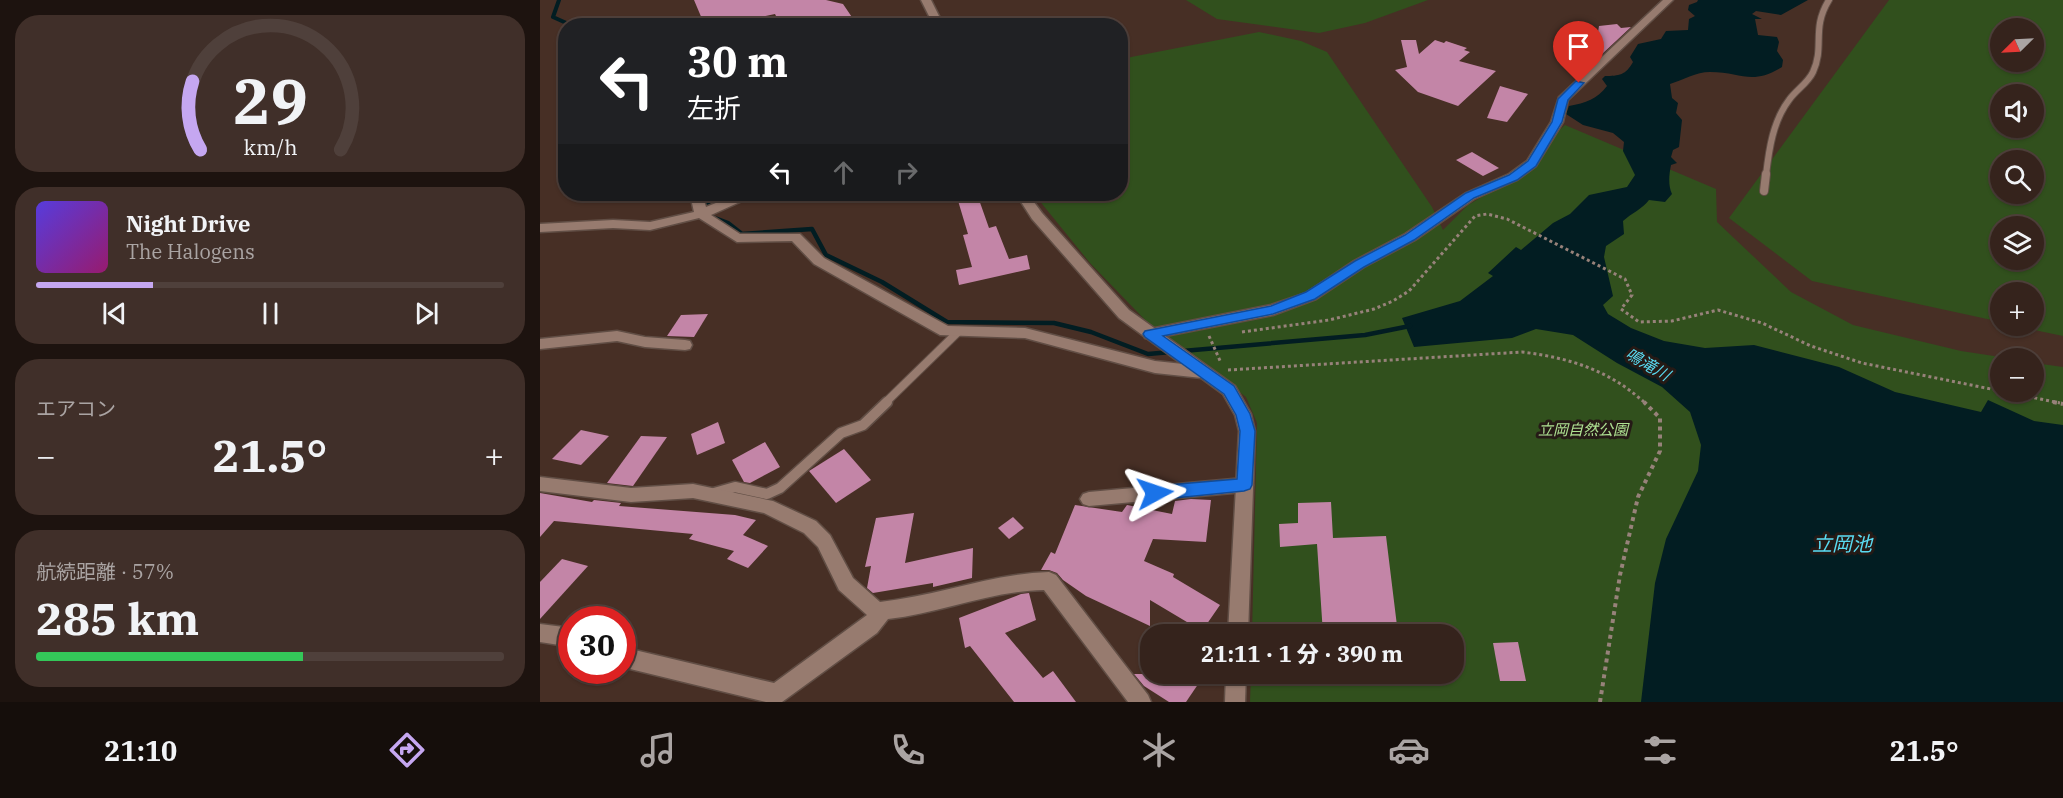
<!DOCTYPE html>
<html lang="ja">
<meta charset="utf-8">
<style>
body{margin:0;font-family:"IBM Plex Serif","Noto Sans JP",serif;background:#402f29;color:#f1f3f6;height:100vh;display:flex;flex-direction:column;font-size:22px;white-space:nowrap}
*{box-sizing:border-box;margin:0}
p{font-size:20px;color:#aaa4a3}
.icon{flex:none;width:33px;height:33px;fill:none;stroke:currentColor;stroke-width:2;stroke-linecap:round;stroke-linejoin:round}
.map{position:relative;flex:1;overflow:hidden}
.panel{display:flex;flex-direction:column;gap:15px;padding:15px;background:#1d130f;width:540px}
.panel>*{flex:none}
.hud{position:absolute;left:18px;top:18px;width:570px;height:183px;border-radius:24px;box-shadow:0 2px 4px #0004,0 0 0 2px #4f403b;background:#202124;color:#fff;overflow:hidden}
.needle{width:39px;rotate:246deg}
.fabs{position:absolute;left:1450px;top:18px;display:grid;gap:12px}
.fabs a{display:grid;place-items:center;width:54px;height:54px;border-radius:50%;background:#35231c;box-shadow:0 2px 4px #0004,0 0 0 2px #4f403b;font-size:30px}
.speed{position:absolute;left:18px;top:606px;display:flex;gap:12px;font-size:30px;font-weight:700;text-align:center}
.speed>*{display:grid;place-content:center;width:78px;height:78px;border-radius:50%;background:#35231c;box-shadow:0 2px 4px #0004,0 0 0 2px #4f403b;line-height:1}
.speed .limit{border:9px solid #d22;background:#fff;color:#111}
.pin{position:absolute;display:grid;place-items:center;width:51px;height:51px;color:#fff;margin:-62px -26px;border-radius:50% 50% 50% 0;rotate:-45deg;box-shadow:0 0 6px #0007}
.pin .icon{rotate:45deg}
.me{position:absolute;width:66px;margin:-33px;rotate:85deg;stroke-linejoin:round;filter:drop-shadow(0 0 4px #0008)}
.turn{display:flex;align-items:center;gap:21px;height:126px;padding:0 30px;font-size:27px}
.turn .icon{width:78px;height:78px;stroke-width:2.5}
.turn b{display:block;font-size:42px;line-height:51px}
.lanes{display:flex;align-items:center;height:57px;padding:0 30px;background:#0003;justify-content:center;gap:30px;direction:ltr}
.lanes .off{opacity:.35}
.big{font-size:45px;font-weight:800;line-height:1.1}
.panel .tile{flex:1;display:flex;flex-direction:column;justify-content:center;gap:9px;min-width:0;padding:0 21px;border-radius:24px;background:#402f29}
.panel .dial{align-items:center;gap:0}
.dial svg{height:156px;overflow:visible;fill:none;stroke:#4f403b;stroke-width:7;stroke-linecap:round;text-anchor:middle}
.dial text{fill:#f1f3f6;stroke:none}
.song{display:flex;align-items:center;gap:18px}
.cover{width:72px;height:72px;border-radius:9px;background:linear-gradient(135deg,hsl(250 70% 55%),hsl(320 70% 35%))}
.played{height:6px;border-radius:3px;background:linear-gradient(90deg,#c5a7f1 25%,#4f403b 25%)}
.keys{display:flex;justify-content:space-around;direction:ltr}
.heat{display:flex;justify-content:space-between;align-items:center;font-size:33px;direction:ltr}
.charge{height:9px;border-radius:4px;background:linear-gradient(90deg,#34c759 57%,#4f403b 0)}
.trip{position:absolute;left:600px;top:624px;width:324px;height:60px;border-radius:24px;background:#35231c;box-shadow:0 2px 4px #0004,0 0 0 2px #4f403b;font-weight:800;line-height:60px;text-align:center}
.menu{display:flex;height:96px;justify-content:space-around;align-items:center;background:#150e0b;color:#aaa4a3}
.menu .icon{width:42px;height:42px}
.menu .selected{color:#c5a7f1}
.menu b{font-size:27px;color:#f1f3f6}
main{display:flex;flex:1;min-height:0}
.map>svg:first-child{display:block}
</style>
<main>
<section class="panel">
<div class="tile dial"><svg viewBox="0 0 100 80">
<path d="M14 69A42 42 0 1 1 86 69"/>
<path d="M14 69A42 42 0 0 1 10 34" stroke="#c5a7f1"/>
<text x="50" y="56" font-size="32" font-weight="700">29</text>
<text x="50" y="72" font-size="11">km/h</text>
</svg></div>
<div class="tile">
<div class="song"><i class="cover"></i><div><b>Night Drive</b><p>The Halogens</p></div></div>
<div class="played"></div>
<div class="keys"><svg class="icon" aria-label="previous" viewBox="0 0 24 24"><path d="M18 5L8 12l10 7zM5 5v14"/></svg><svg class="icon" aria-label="pause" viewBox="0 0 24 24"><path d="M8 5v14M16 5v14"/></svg><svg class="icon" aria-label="next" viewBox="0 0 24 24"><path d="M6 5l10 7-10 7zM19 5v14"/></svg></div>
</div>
<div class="tile"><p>エアコン</p>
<div class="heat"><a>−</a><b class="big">21.5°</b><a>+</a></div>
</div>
<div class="tile"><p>航続距離 · 57%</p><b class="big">285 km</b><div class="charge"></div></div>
</section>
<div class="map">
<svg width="1523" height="702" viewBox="0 0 1523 702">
<rect width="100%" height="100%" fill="#472f25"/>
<g fill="#31501d" fill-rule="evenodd">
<polygon points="646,0 888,0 825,23 779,33 677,19"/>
<path d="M1349 0H1523V336L1475 326H1494V292H1461V322L1272 281 1189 218ZM1461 28H1494V62H1461ZM1461 94H1494V128H1461ZM1461 160H1494V194H1461ZM1461 226H1494V260H1461Z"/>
<polygon points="719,32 761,41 787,52 892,207 903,230 928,205 952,191 1025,125 1176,189 1177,222 1251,292 1313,325 1421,351 1467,358 1461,358 1461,392 1494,392 1494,363 1523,367 1523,702 710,702 711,674 914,674 914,634 712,634 717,423 706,397 608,323 550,263 494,194 580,194 581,59"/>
</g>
<path fill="#021d22" d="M1158 0H1268L1241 15 1216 11 1212 14 1222 19H1215L1218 35 1237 37 1239 42 1237 51 1243 60 1242 67C1211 86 1202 72 1170 72 1156 72 1143 80 1130 84L1132 98 1138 103 1136 113 1142 120 1139 147 1133 150 1131 157 1137 163 1131 165C1129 175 1128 185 1132 194L1125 202 1109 200C1102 209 1092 213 1083 221L1084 234 1066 246 1064 257 1073 296 1063 305 1068 314 1091 328 1124 341 1165 348 1214 345 1299 367 1355 392 1441 412 1448 400 1494 421 1523 425V702H1101L1115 583 1126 539 1158 471 1161 445 1150 412 1122 387 1077 363 1033 335 996 329 972 338 874 347 862 318 920 301 953 276 948 273 976 247 981 250 1013 223 1030 214 1049 195 1087 187 1095 175 1083 151 1084 142 1073 133 1043 125 1026 114 1029 106C1046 103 1057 99 1067 86L1062 79 1065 76C1079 76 1086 75 1093 62L1090 57 1098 44 1121 39 1126 31 1148 30 1149 19 1155 16 1148 10 1149 5 1157 2Z"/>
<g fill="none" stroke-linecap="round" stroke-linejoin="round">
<polyline stroke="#021d22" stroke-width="4" points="19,0 13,17 33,26"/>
<polyline stroke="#021d22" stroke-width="4.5" points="172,194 166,209 167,215 188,223 202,234 272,229 286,255 342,282 407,322 514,323 551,332 608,354 825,335 870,326"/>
</g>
<g fill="#c385a7">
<polygon points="154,0 286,0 303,4 318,26 241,26 235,14 198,22 200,26 165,26"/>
<polygon points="1077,24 1081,28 1091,27 1061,55 1031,61 1058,32 1059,26"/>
<polygon points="861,40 876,40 879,54 895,40 904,43 906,41 927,48 924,50 930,52 919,61 956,71 918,106 878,92 855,70 867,67"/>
<polygon points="960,86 988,94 967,122 947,118"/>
<polygon points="932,152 959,168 943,176 916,160"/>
<polygon points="416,194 437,194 449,228 456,226 469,259 487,255 490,269 419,285 416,270 432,267 423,235 428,234"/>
<polygon points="168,314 154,337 127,336 141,315"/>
<polygon points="178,422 185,443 157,455 151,434"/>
<polygon points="41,430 69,436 41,465 12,459"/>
<polygon points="101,436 127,437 93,486 67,483"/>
<polygon points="225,442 240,467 210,483 204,482 192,460"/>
<polygon points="304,449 331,480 296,503 269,471"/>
<polygon points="0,493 52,502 54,500 81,503 79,506 195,515 216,520 203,535 228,546 208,568 187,559 194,551 149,539 153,534 14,521 0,537"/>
<polygon points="651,499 671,500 666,542 613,539 604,561 634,574 633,577 680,605 662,631 610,600 610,626 546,596 523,580 517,573 509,570 501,570 511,552 515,554 535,505 582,512 587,505 632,514 635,501"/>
<polygon points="791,502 793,538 846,536 858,634 783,634 777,544 740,547 739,524 758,523 758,503"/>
<polygon points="374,513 365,563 433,548 432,578 393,587 393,583 333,593 327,588 331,566 325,567 336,518"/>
<polygon points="473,517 484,528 469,539 458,528"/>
<polygon points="22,559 48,566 0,619 0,582"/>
<polygon points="489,593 496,620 465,633 503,678 513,671 536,702 474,702 430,646 425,648 419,618 481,594"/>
<polygon points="978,642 986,681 960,681 953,643"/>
<polygon points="594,674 665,674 646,702 629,702 604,686"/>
</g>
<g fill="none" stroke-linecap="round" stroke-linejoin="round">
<defs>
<path id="service-far2" d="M1226 175C1229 149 1233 121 1249 100 1256 90 1268 83 1273 72 1285 46 1271 29 1289 0"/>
<g id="service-far1">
<polyline points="1224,191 1226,174"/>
<polyline points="345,403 419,331"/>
</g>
<polyline id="service" points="174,493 195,487 227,494 240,488 301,433 323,425 347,402"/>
<g id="minor">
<polygon points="1123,0 1133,0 1028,100 1023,122 996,166 977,180 934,199 875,240 824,267 776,299 733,315 610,339 605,338 603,334 610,329 731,305 766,293 814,261 865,234 926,193 969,174 987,161 1011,122 1019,97"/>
<polygon points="150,194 162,194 166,207 198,194 213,194 211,197 171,215 200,234 260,234 284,258 408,326 485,328 615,361 662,366 667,368 670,372 667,376 662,378 615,373 485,338 400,335 274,264 252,241 197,242 159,218 110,230 73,228 0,232 0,224 73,220 110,222 154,212"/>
<polygon points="77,331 105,337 145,340 150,341 152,345 150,349 145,350 105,347 77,341 0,349 0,339"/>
<path d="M0 477 91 488 153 484 233 501 276 521 290 535 313 578 340 602C397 596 451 574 509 572L516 575 608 695 611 702H588L504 590C450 591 401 613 348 619L337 633 242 702H226L82 667V647L234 683 327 615 299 590 278 547 264 533 224 513 153 498 91 502 0 491Z"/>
<polygon points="704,478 710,480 713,485 710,490 704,492 549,506 543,504 540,499 543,494 549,492"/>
<polygon points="0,624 32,628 32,647 0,642"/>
</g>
<g id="tertiary">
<polygon points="381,0 391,0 404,26 394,26"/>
<polygon points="476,194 488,194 502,213 589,310 695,386 711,414 715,431 708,634 688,634 699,431 695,415 683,394 579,318 492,219"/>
<polygon points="686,674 706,674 705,702 685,702"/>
</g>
</defs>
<use href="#service-far2" stroke="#614e45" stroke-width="8"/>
<use href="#service-far1" stroke="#614e45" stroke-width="10"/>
<use href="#service" stroke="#614e45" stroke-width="13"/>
<use href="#minor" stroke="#614e45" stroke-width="3"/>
<use href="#tertiary" stroke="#614e45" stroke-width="3"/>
<g stroke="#97827a" stroke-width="3" stroke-dasharray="3 3" stroke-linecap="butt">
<polyline points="702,332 789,320 834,309 853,301 869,291 935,216 947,214 967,219 1085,279 1092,295 1081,309 1099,322 1132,321 1178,310 1222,323 1271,346 1322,363 1520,403"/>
<polyline points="669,336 681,363"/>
<path d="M688 370 982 352C1030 358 1069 370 1105 403"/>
</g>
<g stroke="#97827a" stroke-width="4" stroke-dasharray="4 4" stroke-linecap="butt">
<polyline points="1513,402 1523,404"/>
<polyline points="1060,702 1080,575 1098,497 1120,451 1120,418 1104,402"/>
</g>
<use href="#service-far2" stroke="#977b6f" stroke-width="6"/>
<use href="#service-far1" stroke="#977b6f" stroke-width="8"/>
<use href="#service" stroke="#977b6f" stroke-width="10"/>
<use href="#minor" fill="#977b6f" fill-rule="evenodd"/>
<use href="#tertiary" fill="#977b6f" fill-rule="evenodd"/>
</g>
<polygon fill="#1a73e8" stroke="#114b97" stroke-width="1.5" points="1036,81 1044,83 1028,100 1022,122 996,166 977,180 934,198 874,240 824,267 775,299 733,314 623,336 694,386 710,414 715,431 712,485 710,489 704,491 615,500 610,498 608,493 610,488 615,486 697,479 700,431 696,415 684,394 605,337 603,334 605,331 731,306 766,292 815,261 865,235 926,193 969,175 988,161 1012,122 1018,99"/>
<g text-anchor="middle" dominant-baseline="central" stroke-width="6" stroke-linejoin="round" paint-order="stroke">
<g font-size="15" font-style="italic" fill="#aee192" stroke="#251a16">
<text x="1043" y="429">立岡自然公園</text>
</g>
<g font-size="16" font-style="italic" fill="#59dbf2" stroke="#251a16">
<text transform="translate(1108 364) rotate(30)">鳴滝川</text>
</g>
<g font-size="20" font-style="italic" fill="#59dbf2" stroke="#251a16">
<text x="1302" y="543">立岡池</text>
</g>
</g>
</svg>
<div class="fabs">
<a><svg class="needle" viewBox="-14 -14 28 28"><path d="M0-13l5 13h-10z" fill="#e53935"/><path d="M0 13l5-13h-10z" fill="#aaa4a3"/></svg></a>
<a><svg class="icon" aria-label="sound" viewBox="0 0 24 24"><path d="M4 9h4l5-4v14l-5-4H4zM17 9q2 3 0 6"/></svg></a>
<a><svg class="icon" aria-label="search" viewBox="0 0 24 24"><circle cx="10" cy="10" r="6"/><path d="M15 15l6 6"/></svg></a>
<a><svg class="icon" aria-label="layers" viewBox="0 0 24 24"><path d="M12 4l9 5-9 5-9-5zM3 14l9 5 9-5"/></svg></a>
<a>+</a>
<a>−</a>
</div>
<div class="speed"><div class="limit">30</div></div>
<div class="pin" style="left:1039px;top:83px;background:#d93025"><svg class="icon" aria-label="arrive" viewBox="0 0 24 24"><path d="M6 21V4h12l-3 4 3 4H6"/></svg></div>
<svg class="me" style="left:615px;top:493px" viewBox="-20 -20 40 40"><path d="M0-17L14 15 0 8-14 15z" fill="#1a73e8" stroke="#fff" stroke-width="4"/></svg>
<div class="trip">21:11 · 1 分 · 390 m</div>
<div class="hud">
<div class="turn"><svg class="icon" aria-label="left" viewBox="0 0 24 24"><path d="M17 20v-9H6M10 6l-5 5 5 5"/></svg><div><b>30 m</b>左折</div></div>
<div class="lanes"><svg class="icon" aria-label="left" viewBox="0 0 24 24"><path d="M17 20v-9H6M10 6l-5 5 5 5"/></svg><svg class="icon off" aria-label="ahead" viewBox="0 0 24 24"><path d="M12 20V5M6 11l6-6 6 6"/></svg><svg class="icon off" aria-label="right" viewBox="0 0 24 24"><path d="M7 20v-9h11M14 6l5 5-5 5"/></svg></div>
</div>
</div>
</main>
<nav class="menu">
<b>21:10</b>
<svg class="icon selected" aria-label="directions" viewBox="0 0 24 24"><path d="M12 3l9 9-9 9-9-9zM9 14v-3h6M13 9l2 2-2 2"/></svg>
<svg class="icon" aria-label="music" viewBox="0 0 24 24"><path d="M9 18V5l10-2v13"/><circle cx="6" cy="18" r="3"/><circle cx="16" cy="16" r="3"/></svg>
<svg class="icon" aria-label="phone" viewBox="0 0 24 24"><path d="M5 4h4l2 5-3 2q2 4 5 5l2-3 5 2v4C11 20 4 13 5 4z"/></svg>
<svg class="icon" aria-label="climate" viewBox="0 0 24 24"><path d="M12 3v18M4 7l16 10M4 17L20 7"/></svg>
<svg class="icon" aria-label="car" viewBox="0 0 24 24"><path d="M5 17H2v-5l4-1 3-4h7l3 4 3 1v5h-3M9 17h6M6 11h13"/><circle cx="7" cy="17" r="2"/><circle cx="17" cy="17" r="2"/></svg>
<svg class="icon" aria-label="filters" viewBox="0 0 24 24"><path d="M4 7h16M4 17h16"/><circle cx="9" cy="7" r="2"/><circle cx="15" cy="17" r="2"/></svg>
<b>21.5°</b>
</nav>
